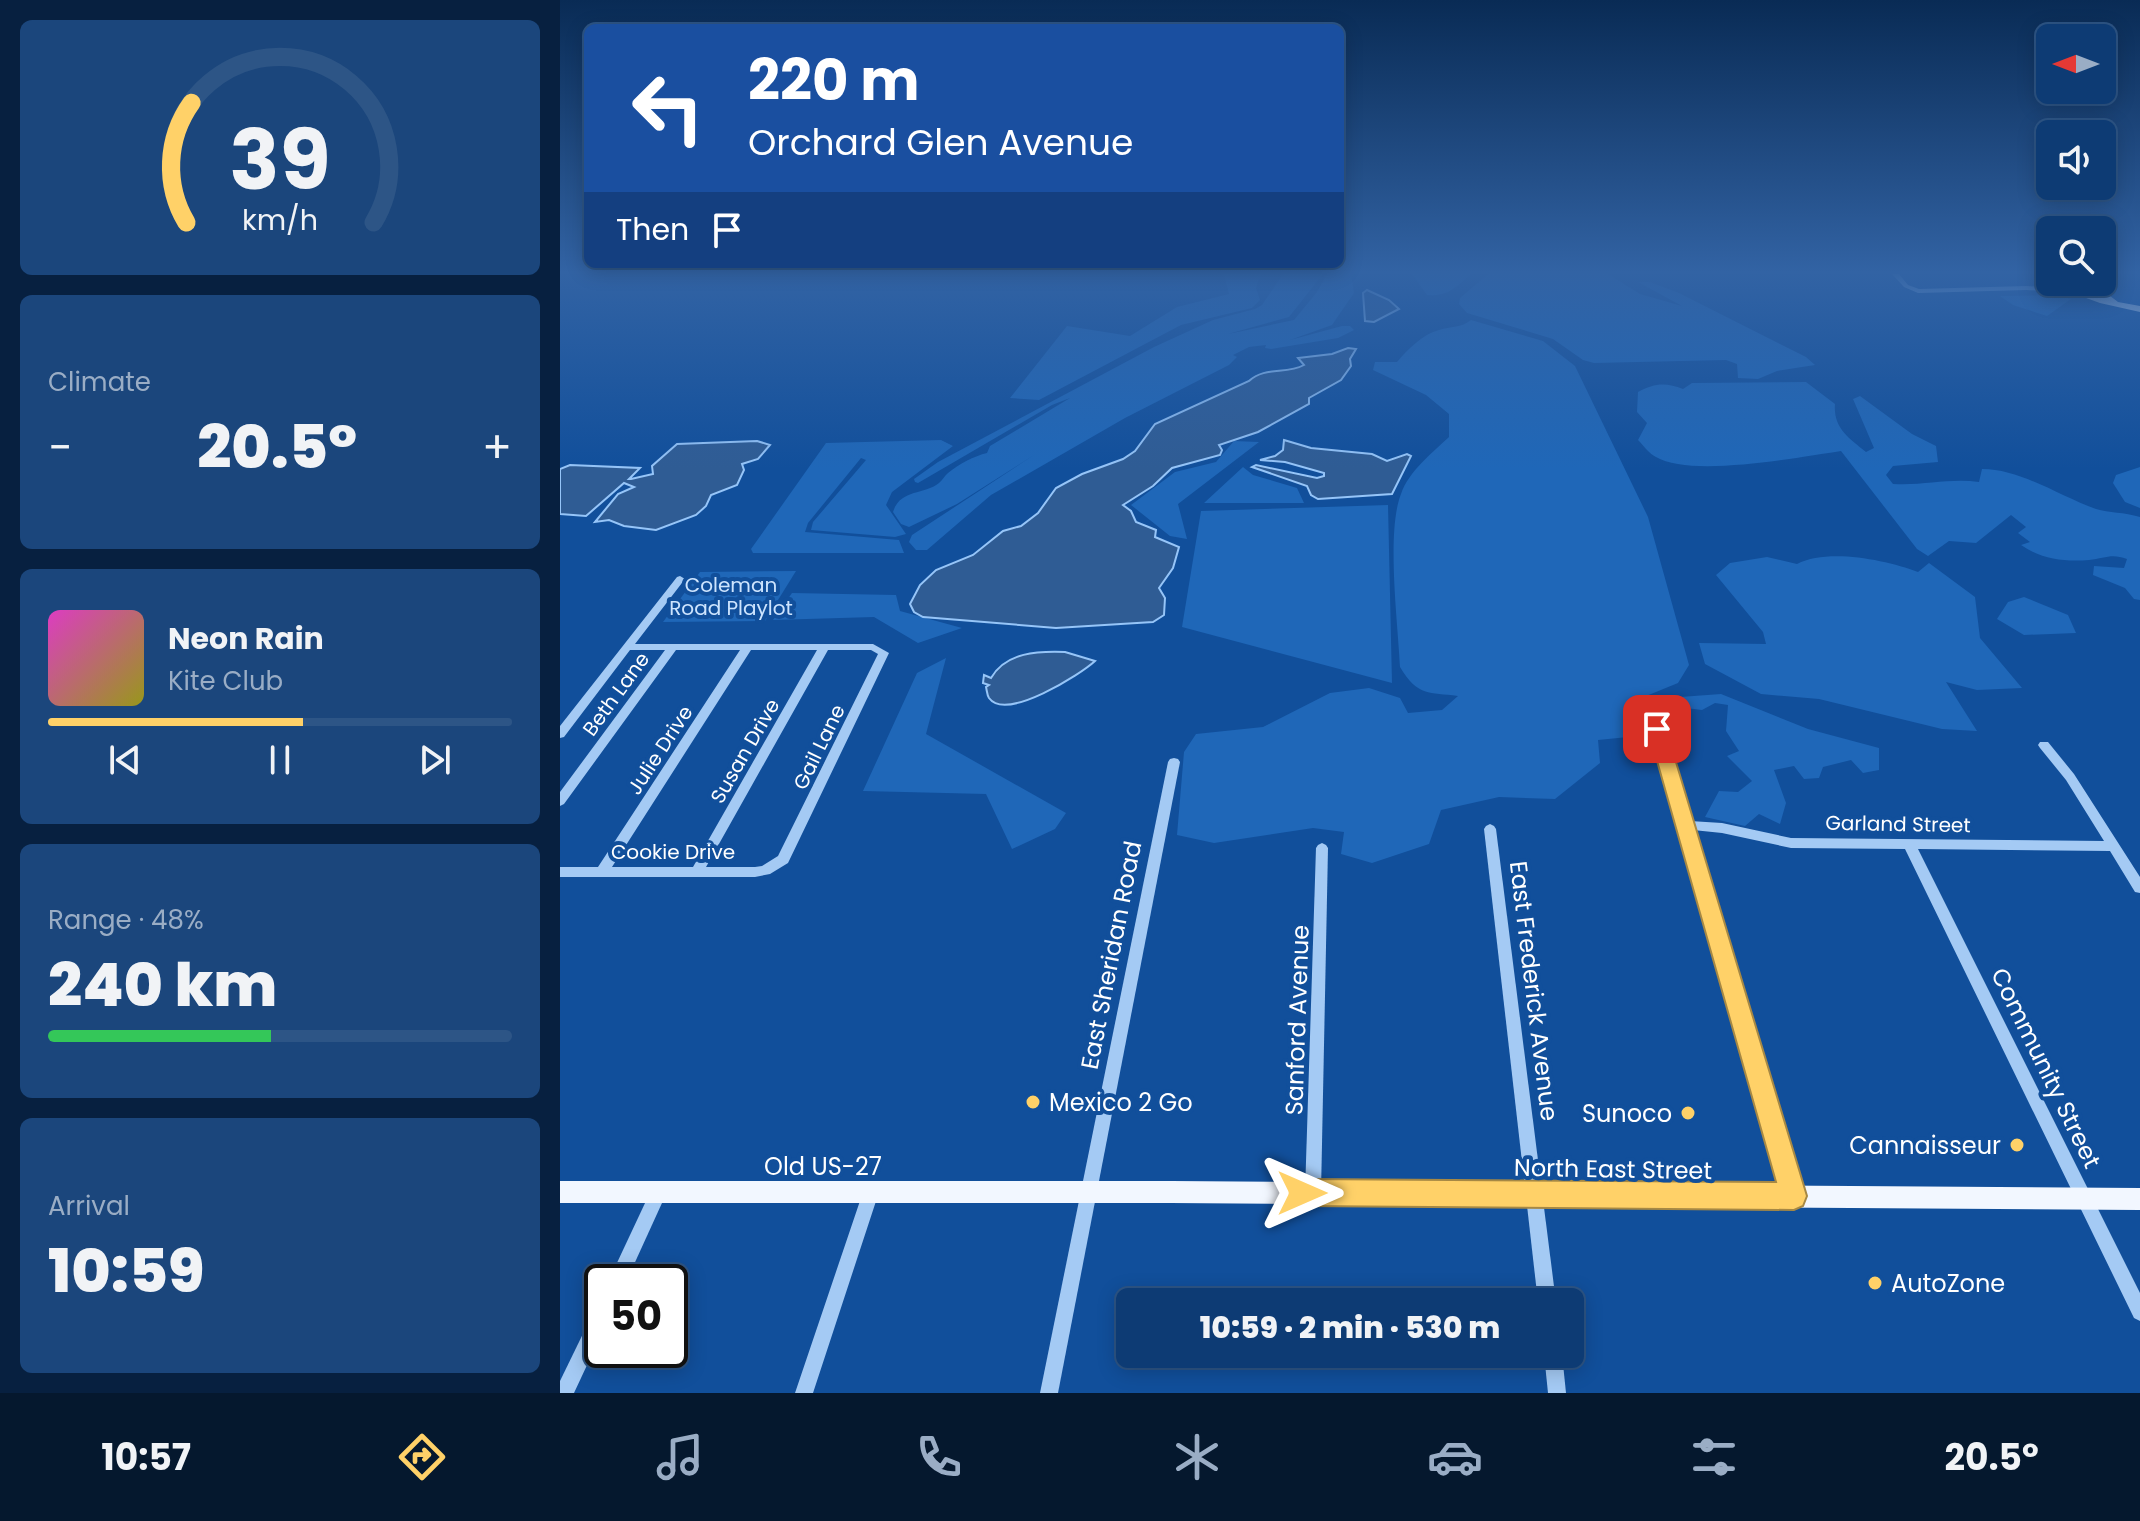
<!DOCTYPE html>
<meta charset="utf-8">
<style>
body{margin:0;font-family:Poppins,sans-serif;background:#1b467c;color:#f1f3f6;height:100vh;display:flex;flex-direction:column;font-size:30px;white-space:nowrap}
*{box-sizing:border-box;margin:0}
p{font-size:26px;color:#9aadc5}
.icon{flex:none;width:44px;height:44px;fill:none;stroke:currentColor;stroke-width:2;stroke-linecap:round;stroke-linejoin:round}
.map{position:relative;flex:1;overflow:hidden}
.sheet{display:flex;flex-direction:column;gap:20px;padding:20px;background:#072040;width:560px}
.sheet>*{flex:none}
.guide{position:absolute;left:24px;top:24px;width:760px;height:244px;border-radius:12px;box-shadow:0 4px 20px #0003,0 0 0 2px #2d5586;background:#1a4fa0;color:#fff;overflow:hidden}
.needle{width:52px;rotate:270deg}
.tools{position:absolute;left:1476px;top:24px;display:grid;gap:16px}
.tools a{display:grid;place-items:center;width:80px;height:80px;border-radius:12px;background:#0d3b74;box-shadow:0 4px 20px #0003,0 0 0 2px #2d5586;font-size:40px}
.speed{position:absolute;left:24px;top:1264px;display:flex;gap:16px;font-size:40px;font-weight:700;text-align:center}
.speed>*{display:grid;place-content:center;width:104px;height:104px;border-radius:50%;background:#0d3b74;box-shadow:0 4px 20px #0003,0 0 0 2px #2d5586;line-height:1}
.speed .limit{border:4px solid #111;border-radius:12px;background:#fff;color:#111}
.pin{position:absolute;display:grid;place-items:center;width:68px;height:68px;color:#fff;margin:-34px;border-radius:16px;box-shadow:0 4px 12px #0006}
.me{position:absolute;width:88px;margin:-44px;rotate:90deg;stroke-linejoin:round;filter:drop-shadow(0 0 6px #0008)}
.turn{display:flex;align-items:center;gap:28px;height:168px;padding:0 32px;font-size:36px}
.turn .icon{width:104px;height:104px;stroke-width:2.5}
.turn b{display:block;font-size:56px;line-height:68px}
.then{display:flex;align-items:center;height:76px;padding:0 32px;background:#0003;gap:16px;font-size:30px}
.big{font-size:60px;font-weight:800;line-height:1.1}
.sheet .card{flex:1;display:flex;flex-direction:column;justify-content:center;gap:12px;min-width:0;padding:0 28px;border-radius:12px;background:#1b467c}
.sheet .dial{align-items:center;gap:0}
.dial svg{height:208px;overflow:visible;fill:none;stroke:#2d5586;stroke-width:7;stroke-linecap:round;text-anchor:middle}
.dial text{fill:#f1f3f6;stroke:none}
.song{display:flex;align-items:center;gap:24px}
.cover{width:96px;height:96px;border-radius:12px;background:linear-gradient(135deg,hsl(310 70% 55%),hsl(60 70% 35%))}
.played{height:8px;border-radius:4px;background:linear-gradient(90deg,#ffd168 55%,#2d5586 55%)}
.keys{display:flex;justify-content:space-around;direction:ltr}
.heat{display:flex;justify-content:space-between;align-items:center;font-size:44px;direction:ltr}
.charge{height:12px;border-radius:6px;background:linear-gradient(90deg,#34c759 48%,#2d5586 0)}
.trip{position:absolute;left:556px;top:1288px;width:468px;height:80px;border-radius:12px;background:#0d3b74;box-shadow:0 4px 20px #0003,0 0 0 2px #2d5586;font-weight:800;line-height:80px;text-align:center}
.menu{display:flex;height:128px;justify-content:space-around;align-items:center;background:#05182e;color:#9aadc5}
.menu .icon{width:56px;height:56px}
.menu .on{color:#ffd168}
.menu b{font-size:36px;color:#f1f3f6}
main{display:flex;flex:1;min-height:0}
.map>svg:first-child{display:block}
</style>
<main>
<section class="sheet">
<div class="card dial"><svg viewBox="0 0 100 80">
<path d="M14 69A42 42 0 1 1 86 69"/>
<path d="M14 69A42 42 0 0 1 16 23" stroke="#ffd168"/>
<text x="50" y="56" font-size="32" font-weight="700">39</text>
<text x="50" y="72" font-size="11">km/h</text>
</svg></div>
<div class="card"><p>Climate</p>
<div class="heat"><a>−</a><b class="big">20.5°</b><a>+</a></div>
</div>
<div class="card">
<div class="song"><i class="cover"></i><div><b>Neon Rain</b><p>Kite Club</p></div></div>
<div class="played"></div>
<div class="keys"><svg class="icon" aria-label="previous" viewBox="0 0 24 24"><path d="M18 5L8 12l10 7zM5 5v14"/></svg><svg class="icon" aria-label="pause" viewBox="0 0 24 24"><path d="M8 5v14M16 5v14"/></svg><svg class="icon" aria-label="next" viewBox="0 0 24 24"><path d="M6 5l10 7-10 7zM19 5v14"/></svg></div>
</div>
<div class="card"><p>Range · 48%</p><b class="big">240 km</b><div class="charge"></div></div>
<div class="card"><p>Arrival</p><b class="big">10:59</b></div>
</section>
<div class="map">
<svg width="1580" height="1393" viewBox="0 0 1580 1393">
<rect width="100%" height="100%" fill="#114f9b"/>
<g fill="#1f67b8">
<polygon points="664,274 701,274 696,288 700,300 692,308 621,325 479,400 450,398 507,326 570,336 617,307 669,294"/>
<path d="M723 274H763L729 317 668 334 734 320 757 292 767 274H791L794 293 772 325 730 340 782 326H790L794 330 778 338 711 349 705 348 706 345 689 347 673 355 677 357 669 365 565 418 431 495 367 550H356L349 542 352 535 474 455 397 504 349 527 341 524 333 512C340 489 364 495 379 483 383 480 384 476 388 473 399 464 414 456 427 453L430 446 510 398 492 405 358 483 355 482 354 479 378 462 594 347 653 320 695 309 702 305Z"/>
<path d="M852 274H911C896 287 888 297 867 295Z"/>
<polygon points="928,274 1048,274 1080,294 1122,306 1078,282 1090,282 1119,293 1246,357 1255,365 1217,371 1198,379 1178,378 1177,364 1166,360 1034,363 1023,360 993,339 907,313 899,304 900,298"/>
<polygon points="1498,295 1511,299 1487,316 1453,305 1440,296"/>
<path d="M911 320 983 341 1015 366 1088 517 1129 665 1118 683 1069 703 1068 737 1038 740 1040 763 995 799 939 797 881 810 869 844 812 863 781 854 784 832 753 828 654 843 617 835 624 752 636 734 703 727 770 693 809 688 840 698 848 713 882 710 898 696C869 692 858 697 840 667 838 623 826 532 841 494 849 471 872 453 889 437V414L866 395 813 370 815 362H837C848 349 863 334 879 330 891 326 901 328 911 320Z"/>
<path d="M1246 382 1275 404C1273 428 1289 438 1306 452L1314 448 1293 399 1300 396 1352 434 1376 446 1378 462 1333 466 1326 475 1333 484C1363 486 1389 478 1419 482L1422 469C1461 469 1499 496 1536 509 1549 513 1564 512 1580 517V600L1574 599 1565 588 1533 575 1534 566 1564 568 1567 559C1552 553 1545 558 1529 560 1504 562 1481 559 1461 545L1470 542 1458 533 1466 527 1451 515 1416 543 1389 541 1368 556 1357 549 1281 451C1240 457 1131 478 1096 457 1089 454 1083 445 1078 440L1087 423 1077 412 1078 392C1094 383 1106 382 1123 389L1132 383Z"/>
<polygon points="381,440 393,446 332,492 326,505 346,534 335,537 251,530 253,522 306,460 301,458 248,523 245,532 339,540 344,553 193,553 191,549 266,443"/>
<polygon points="674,441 699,442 618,504 627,539 610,536 571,505 615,472 656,462"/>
<polygon points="683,467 693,475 737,488 744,503 644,503"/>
<polygon points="1580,467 1580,508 1565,502 1553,483 1556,475"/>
<polygon points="828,505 832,683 622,627 641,511"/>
<path d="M1207 557 1237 564C1268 548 1326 560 1358 572L1369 563 1415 597 1420 638 1462 688 1417 690 1386 682 1417 731 1382 729 1259 699 1201 694 1145 664 1139 643 1206 644 1203 632 1156 575 1170 563Z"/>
<polygon points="236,571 205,621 103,622 140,572"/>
<polygon points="232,593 336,595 340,611 402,628 358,643 314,617 213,620"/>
<polygon points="1464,597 1508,615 1516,633 1464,635 1437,619 1448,602"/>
<polygon points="386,658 366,734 506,813 495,829 452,849 426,794 303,791 357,673"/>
<polygon points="1161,694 1248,729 1319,748 1319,770 1303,773 1291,760 1263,767 1259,778 1244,779 1234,766 1214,770 1226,803 1220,824 1199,814 1185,826 1145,817 1159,791 1178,792 1192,781 1167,756 1179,751 1166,731 1168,705 1155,703 1142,710 1118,707 1120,697"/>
</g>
<g fill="#2f5c94" stroke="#96c5f8" stroke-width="2">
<polygon points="807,290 829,300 839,309 814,322 805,321 803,293"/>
<path d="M788 348 796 349 790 359 791 366 781 380 749 398V404L698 432 659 445 662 450 660 455 612 468 593 486 563 505 571 511 576 522 596 530 595 537 619 547 613 568 599 588 605 598 604 615 593 622 496 628 363 617 354 612 350 604 360 585 376 570 413 555 443 531 461 526 478 513 496 488 522 474 563 459 575 451 595 424 689 381C705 366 726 375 744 365L738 358 772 354Z"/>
<polygon points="724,440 751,448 812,454 827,461 847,454 851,456 832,494 758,499 751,495 747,486 692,467 696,465 757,478 764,476 764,473 725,462 700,460 715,456 723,450"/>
<polygon points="197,441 210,445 198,459 182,464 184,470 177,485 151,495 146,506 136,515 96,530 64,526 49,520 35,522 58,494 74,487 64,483 26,516 0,514 0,469 10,465 80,468 69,479 71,479 93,474 92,466 117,444"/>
<path d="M505 652 535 661C521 674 446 722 429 698 427 695 427 691 426 687L429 685 423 683 424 675 431 678C446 652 478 651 505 652Z"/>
</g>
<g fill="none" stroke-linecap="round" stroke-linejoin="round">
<g fill="#a4caf4" fill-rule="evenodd">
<polygon points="1332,274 1339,274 1348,285 1359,289 1466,286 1515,289 1518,291 1515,293 1466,290 1358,293 1344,287"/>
<path d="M120 576 125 579 75 644H313L329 653 228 863 210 874 195 877H0V867H38L180 650H116L4 804 0 806V792L105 650H70L4 737 0 738V726L117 577ZM191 650H257L133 867H52ZM268 650H311L318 654 218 856 202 866 195 867H146Z"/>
<polygon points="1097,725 1103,729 1130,821 1162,823 1231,838 1544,841 1506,780 1480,748 1478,745 1480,742 1488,742 1514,774 1580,877 1580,893 1575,892 1550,851 1358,849 1580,1293 1580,1321 1574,1318 1345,849 1231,848 1162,833 1133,830 1242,1196 1240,1202 1234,1204 1228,1202 1091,729"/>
<polygon points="614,758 618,759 620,762 498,1393 480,1393 608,762 610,759"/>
<polygon points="930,824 934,826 936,829 996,1302 978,1302 924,829 926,826"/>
<polygon points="762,843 766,845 768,848 761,1193 759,1199 753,1201 747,1199 745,1193 756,848 758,845"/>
<polygon points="99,1184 105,1186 107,1192 66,1282 48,1282 93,1186"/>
<polygon points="311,1184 317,1186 319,1192 253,1393 235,1393 303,1192 305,1186"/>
<polygon points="42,1304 42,1333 14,1393 0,1393 0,1381 36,1307"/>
<polygon points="984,1354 1002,1354 1006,1393 988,1393"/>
</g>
<g fill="#f2f7ff" fill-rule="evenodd">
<polygon points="1502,282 1511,282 1509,284 1543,298 1520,282 1532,282 1558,302 1580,306 1580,312 1540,303 1515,294 1514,291 1501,287"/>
<polygon points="0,1181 611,1181 1580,1188 1580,1210 611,1203 0,1203"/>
</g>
</g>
<linearGradient id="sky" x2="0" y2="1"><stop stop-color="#092b55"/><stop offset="0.58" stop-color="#3263a4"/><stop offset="1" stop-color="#3263a4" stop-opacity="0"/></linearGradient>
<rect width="1580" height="469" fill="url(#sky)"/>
<polygon fill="#ffd168" stroke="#a68844" stroke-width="2" points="1097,723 1106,729 1247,1196 1243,1206 1234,1210 742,1206 733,1202 729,1193 733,1183 742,1179 1216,1182 1088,729"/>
<g fill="#ffd168" stroke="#114f9b" stroke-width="3">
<circle cx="473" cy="1102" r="8"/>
<circle cx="1128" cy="1113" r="8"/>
<circle cx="1457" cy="1145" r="8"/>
<circle cx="1315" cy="1283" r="8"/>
</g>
<g text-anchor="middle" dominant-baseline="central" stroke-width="8" stroke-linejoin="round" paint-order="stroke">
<g font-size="20" fill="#cde4fe" stroke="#114f9b">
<text x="171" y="585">Coleman<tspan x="171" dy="23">Road Playlot</tspan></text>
</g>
<g font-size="20" fill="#fff" stroke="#114f9b">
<text transform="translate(56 694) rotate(-54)">Beth Lane</text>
<text transform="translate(259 747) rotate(-64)">Gail Lane</text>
<text transform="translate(100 750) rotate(-57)">Julie Drive</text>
<text transform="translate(185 751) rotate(-60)">Susan Drive</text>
<text transform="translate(1338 824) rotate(1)">Garland Street</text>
<text x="113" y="852">Cookie Drive</text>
</g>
<g font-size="24" fill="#fff" stroke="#114f9b">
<text transform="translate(551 955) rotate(-79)">East Sheridan Road</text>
<text transform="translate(974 991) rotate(83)">East Frederick Avenue</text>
<text transform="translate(737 1020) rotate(-88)">Sanford Avenue</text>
<text transform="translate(1486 1068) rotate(64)">Community Street</text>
<text x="263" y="1166">Old US-27</text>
<text transform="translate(1053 1169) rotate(1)">North East Street</text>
</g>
<g font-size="24" fill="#fff" stroke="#114f9b" text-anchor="start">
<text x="489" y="1102">Mexico 2 Go</text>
<text x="1112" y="1113" text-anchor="end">Sunoco</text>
<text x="1441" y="1145" text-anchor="end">Cannaisseur</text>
<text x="1331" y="1283">AutoZone</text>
</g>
</g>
</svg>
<div class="tools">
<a><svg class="needle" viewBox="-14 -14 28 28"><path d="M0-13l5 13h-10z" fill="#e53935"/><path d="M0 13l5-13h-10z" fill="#9aadc5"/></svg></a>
<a><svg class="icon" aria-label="sound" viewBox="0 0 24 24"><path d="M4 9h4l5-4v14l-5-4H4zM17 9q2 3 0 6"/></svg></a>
<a><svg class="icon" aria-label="search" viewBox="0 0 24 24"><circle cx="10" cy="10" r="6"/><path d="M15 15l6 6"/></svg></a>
</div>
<div class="speed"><div class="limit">50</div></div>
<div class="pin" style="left:1097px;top:729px;background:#d93025"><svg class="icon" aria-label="arrive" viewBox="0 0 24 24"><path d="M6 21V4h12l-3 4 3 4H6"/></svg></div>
<svg class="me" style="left:742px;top:1193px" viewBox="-20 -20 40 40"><path d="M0-17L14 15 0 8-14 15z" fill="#ffd168" stroke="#fff" stroke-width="4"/></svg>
<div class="trip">10:59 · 2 min · 530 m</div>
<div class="guide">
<div class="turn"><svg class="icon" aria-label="left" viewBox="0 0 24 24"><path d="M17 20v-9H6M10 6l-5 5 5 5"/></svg><div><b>220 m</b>Orchard Glen Avenue</div></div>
<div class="then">Then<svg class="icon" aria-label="arrive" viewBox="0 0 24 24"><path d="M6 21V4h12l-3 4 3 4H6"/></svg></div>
</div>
</div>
</main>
<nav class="menu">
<b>10:57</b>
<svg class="icon on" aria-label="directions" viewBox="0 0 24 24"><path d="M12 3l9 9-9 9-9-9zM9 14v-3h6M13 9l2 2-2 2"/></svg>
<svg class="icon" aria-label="music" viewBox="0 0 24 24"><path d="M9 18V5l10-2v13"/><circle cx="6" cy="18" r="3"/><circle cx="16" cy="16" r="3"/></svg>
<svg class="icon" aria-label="phone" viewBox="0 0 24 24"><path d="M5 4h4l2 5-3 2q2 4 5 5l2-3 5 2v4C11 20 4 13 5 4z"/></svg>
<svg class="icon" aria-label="climate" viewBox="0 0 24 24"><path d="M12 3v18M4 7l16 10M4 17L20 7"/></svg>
<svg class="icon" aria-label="car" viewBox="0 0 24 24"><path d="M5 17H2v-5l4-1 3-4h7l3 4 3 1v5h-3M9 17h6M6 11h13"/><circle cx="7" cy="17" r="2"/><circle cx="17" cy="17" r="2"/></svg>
<svg class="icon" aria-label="filters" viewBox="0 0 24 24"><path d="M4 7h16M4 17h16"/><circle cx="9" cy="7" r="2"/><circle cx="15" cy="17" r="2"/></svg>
<b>20.5°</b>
</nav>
